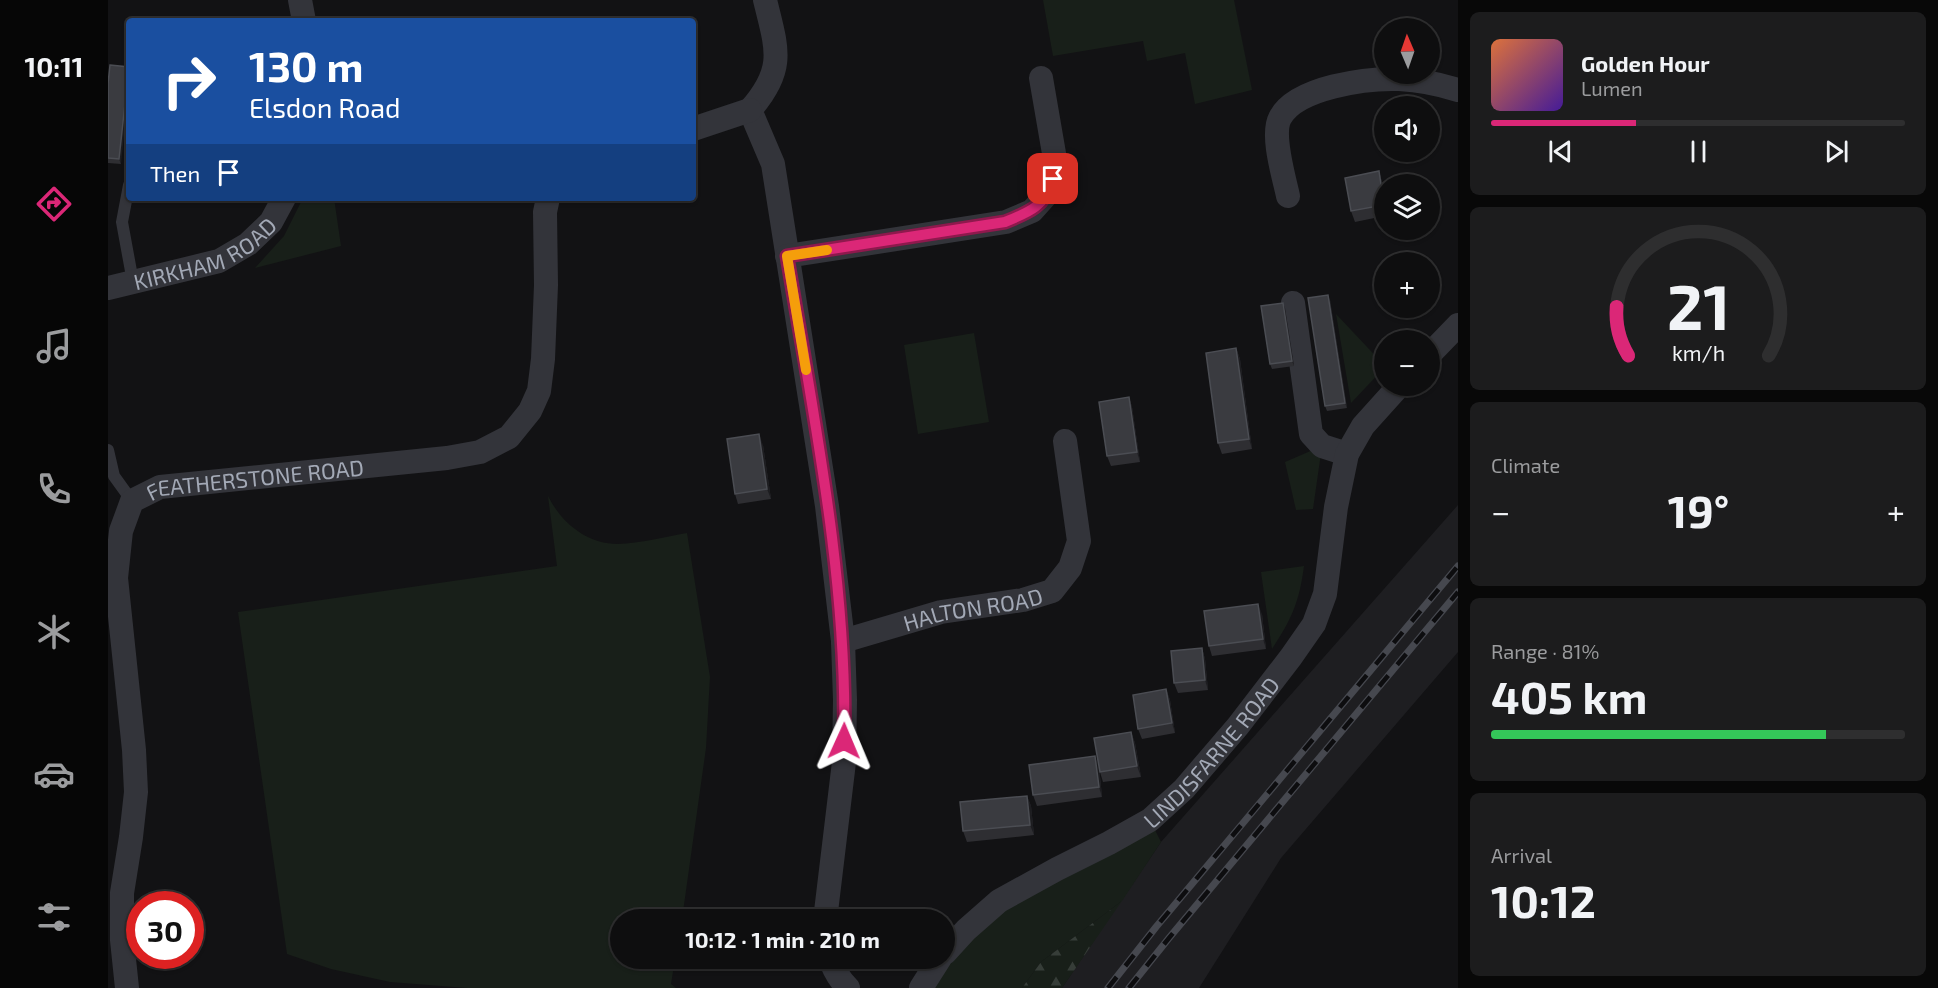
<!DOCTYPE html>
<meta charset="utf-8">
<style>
body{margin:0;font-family:"Exo 2",sans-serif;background:#1c1c1d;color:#f1f3f6;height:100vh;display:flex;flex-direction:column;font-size:22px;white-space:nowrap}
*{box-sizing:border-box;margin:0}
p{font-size:20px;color:#9b9c9e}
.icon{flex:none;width:33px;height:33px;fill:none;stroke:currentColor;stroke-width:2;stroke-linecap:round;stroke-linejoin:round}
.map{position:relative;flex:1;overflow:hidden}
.panel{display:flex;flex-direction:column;gap:12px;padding:12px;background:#080808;width:480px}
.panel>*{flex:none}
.banner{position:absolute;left:18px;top:18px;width:570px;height:183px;border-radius:6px;box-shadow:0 2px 4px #0004,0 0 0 2px #2e2e2f;background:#1a4fa0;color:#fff;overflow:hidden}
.needle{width:39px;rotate:358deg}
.fabs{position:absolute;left:1266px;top:18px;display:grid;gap:12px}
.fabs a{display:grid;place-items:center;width:66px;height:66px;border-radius:50%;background:#0e0e0f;box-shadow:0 2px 4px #0004,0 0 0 2px #2e2e2f;font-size:30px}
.speed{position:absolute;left:18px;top:891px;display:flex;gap:12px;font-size:30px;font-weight:700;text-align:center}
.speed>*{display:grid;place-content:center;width:78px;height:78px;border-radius:50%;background:#0e0e0f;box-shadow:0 2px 4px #0004,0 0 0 2px #2e2e2f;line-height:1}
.speed .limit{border:9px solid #d22;background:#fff;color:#111}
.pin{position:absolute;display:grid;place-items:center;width:51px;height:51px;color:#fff;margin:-26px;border-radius:12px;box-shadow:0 3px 9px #0006}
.me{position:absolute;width:66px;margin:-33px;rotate:1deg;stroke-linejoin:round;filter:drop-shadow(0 0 4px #0008)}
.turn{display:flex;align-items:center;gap:21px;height:126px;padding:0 24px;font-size:27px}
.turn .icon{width:78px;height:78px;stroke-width:2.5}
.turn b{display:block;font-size:42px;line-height:51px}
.then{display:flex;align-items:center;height:57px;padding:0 24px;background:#0003;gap:12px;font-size:22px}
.big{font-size:45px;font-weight:700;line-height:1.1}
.panel .widget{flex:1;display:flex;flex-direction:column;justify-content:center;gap:9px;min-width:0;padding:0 21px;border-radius:9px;background:#1c1c1d}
.panel .dial{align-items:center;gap:0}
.dial svg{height:156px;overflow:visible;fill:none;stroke:#2e2e2f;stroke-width:7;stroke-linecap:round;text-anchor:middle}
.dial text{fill:#f1f3f6;stroke:none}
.song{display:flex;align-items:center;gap:18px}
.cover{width:72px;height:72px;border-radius:9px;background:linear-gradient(135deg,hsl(20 70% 55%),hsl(260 70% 35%))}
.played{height:6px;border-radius:3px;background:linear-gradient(90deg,#db2777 35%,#2e2e2f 35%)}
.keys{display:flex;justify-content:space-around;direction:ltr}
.heat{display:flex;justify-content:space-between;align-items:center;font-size:33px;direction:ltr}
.charge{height:9px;border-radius:4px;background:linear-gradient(90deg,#34c759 81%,#2e2e2f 0)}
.trip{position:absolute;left:502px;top:909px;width:345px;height:60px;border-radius:30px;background:#0e0e0f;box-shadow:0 2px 4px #0004,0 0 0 2px #2e2e2f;font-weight:700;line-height:60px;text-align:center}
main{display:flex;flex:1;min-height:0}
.tabs{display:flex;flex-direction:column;width:108px;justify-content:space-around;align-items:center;background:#060606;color:#9b9c9e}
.tabs .icon{width:42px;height:42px}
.tabs .selected{color:#db2777}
.tabs b{font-size:27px;color:#f1f3f6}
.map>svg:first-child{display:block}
</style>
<main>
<nav class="tabs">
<b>10:11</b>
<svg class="icon selected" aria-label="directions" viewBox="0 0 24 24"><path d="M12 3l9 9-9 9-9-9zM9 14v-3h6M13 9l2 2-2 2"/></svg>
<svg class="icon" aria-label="music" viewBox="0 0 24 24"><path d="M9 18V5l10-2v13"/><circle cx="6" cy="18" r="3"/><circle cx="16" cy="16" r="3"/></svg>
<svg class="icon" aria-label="phone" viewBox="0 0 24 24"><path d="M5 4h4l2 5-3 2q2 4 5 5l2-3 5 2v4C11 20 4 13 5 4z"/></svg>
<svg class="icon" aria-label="climate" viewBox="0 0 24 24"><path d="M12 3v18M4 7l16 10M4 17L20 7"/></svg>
<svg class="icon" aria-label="car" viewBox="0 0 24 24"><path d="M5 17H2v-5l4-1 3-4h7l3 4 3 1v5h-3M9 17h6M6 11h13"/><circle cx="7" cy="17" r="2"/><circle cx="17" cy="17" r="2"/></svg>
<svg class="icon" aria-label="filters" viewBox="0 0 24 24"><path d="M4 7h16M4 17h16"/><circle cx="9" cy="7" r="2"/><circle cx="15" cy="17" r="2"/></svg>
</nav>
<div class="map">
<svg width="1350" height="988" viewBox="0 0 1350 988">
<defs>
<pattern id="forest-firs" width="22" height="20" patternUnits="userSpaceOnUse" patternTransform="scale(1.5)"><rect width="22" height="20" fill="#181f19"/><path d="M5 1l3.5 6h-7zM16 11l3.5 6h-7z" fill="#363d38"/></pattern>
</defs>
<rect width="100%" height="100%" fill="#121214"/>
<polygon fill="#1e1e21" points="1350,505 1350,652 1173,858 1091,988 954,988 1053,842"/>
<g fill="#181f19">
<polygon points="935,0 1126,0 1144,90 1087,104 1077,53 1039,61 1035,41 945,56"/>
<polygon points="195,198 226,198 233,246 147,268 176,236"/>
<polygon points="1228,314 1276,365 1276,368 1243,403"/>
<polygon points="866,333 881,422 810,434 796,345"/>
<polygon points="1214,446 1205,509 1188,510 1177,462"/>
<path d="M440 496C453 522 478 544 510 544 532 543 557 537 579 533L602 677 598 748 574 919 513 920V958L567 959 563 984 568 988H359L282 982 223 969 179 954 130 612 449 566Z"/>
<path d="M1196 566C1191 603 1184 618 1164 649L1153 572Z"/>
<polygon points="1042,820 1053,842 1014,901 933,962 914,988 813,988 858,930"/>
</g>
<polygon fill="url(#forest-firs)" points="1014,901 954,988 914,988 933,962"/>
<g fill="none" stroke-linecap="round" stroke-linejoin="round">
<g stroke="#33343a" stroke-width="12">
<polyline points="21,185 14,222 25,282"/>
<polyline points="0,450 6,476 24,501"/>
</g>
<g stroke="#33343a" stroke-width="24">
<polyline points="192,0 196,21"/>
<path d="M657 0C669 49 678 69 642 110L665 164 719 506 735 641 737 700 736 762 717 920"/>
<polyline points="585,129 642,110"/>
<path d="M1180 196C1176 177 1163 135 1172 118 1188 87 1259 78 1291 79 1311 80 1331 84 1350 90"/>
<polyline points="679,256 898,222 924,211 941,192 948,165 933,78"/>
<path id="s1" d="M0 288 111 261 140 244 163 222 176 198"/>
<polyline points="1185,303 1203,434 1214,446 1239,454"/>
<polyline points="1322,354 1350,325"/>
<path id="s2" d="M735 641 833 612 915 600 944 591 962 568 971 541 957 441"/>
<path id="s3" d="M837 953 858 930 891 901 949 869 1001 843 1042 820 1076 789 1130 726 1183 657 1206 624 1217 594 1228 507 1239 454 1255 426 1291 386"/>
<path d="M722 958C726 971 731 979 740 988"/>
<path id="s4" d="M19 988 14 940V893L23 837 28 792 26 750 8 578 13 531 24 501 52 487 339 458 372 452 401 437 422 411 431 391 435 359 438 285 437 212 440 198"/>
<polyline points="813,988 832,958"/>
</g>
<defs>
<g id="rail">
<polyline points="1000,988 1048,927 1350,566"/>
<polyline points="1021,988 1061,938 1350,592"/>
</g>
</defs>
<use href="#rail" stroke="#46484f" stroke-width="7"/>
<use href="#rail" stroke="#0d0d0f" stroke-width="4.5" stroke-dasharray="14" stroke-linecap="butt"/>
</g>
<g fill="#2e2e32">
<polygon points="0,84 13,164 0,163"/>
<polygon points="1271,171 1274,182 1276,193 1276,216 1247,222 1243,211"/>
<polygon points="1222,300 1239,408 1219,411 1217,406"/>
<polygon points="1177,308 1186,366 1164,369 1162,364"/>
<polygon points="1128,348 1132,359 1144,449 1114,454 1110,443"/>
<polygon points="1021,397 1024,407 1032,462 1003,466 999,456"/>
<polygon points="655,445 663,499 630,504 627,494"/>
<polygon points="1154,614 1158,649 1104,656 1101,646"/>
<polygon points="1094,648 1097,659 1100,690 1070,693 1066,683"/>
<polygon points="1058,689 1062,700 1067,733 1034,739 1030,729"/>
<polygon points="1023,732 1027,743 1033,777 995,782 992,772"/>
<polygon points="991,766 994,797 929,806 925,795"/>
<polygon points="919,796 923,806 926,835 859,842 855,831"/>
</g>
<g fill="#1d1d20">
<polygon points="21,67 21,87 13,164 11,159"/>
<polygon points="1271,171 1274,182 1276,193 1276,203"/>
<polygon points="1220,295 1222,300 1239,408 1237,403"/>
<polygon points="1175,303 1177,308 1186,366 1184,361"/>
<polygon points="1128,348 1132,359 1144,449 1141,439"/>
<polygon points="1021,397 1024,407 1032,462 1029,452"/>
<polygon points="651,434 655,445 663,499 659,489"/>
<polygon points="1150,604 1154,614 1158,649 1155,639"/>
<polygon points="1094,648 1097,659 1100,690 1097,680"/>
<polygon points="1058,689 1062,700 1067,733 1064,723"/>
<polygon points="1023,732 1027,743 1033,777 1029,766"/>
<polygon points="987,756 991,766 994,797 991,787"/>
<polygon points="919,796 923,806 926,835 922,825"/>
</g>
<g fill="#3a3b40" stroke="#4b4d53" stroke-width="1.5">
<polygon points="2,65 21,67 11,159 0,158 0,84"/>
<polygon points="1271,171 1276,205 1243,211 1237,178"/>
<polygon points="1220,295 1237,403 1217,406 1200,298"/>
<polygon points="1175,303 1184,361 1162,364 1153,306"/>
<polygon points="1128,348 1141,439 1110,443 1098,353"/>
<polygon points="1021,397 1029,452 999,456 991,402"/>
<polygon points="651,434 659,489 627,494 619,439"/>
<polygon points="1150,604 1155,639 1101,646 1096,611"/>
<polygon points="1094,648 1097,680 1066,683 1063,651"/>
<polygon points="1058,689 1064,723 1030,729 1025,695"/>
<polygon points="1023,732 1029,766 992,772 986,738"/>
<polygon points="987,756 991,787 925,795 921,765"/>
<polygon points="919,796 922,825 855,831 852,802"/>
</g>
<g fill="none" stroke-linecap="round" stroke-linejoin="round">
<defs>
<path id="route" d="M736 741C740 581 705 414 679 256L897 222C922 212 937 206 945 179"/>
</defs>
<use href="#route" stroke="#8e194d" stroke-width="15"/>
<use href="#route" stroke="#db2777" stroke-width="10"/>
<polyline stroke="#f59e0b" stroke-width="10" points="698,370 679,256 719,250"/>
</g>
<g text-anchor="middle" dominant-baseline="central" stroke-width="6" stroke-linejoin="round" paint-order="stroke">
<g font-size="22" fill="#a3a9b6" stroke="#0d0d0f">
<text stroke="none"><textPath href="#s1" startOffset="104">KIRKHAM ROAD</textPath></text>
<text stroke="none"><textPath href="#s4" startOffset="618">FEATHERSTONE ROAD</textPath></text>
<text stroke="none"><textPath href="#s2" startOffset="134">HALTON ROAD</textPath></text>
<text stroke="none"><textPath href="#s3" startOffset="338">LINDISFARNE ROAD</textPath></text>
</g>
</g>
</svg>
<div class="fabs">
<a><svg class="needle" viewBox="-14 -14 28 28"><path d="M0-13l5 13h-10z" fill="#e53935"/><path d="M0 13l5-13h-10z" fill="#9b9c9e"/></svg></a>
<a><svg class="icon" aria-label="sound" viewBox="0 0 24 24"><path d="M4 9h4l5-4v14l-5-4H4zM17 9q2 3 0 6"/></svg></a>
<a><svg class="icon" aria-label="layers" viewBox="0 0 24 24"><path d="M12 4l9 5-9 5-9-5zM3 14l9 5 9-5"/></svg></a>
<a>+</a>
<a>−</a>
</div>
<div class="speed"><div class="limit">30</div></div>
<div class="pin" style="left:945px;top:179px;background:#d93025"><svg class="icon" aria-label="arrive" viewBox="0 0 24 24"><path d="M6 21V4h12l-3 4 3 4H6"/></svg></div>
<svg class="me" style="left:736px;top:741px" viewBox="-20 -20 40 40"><path d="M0-17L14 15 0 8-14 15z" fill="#db2777" stroke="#fff" stroke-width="4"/></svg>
<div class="trip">10:12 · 1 min · 210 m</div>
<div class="banner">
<div class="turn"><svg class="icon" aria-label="right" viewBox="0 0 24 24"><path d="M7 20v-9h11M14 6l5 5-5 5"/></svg><div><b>130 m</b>Elsdon Road</div></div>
<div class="then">Then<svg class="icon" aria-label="arrive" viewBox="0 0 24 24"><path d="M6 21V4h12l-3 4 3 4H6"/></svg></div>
</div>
</div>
<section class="panel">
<div class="widget">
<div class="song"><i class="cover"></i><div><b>Golden Hour</b><p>Lumen</p></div></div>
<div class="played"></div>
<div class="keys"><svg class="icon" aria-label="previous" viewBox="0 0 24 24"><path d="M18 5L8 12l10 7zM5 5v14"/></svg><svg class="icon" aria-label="pause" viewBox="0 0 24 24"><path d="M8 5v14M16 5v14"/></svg><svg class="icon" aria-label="next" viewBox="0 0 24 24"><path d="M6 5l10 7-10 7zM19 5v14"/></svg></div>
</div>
<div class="widget dial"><svg viewBox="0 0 100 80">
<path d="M14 69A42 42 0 1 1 86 69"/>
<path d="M14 69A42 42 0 0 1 8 44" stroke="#db2777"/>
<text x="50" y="56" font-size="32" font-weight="700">21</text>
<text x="50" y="72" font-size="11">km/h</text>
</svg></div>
<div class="widget"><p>Climate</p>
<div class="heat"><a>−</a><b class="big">19°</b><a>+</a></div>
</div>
<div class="widget"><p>Range · 81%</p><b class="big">405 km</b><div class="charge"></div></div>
<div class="widget"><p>Arrival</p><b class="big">10:12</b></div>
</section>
</main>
